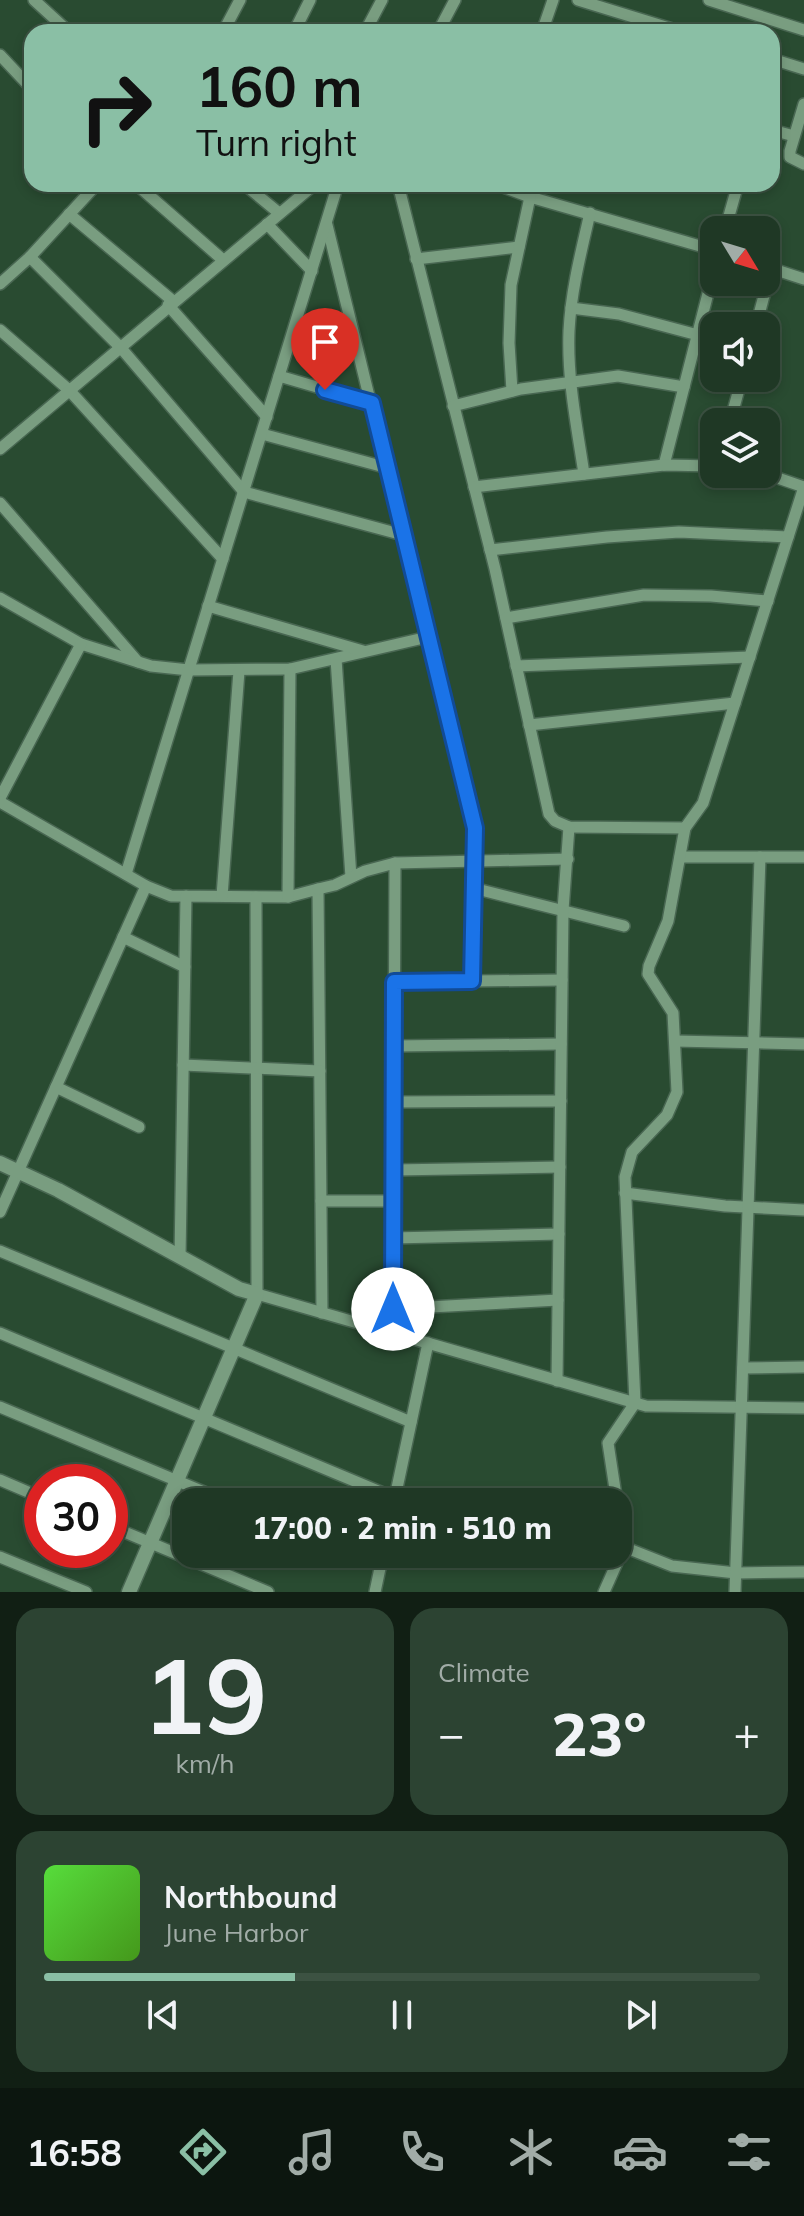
<!DOCTYPE html>
<meta charset="utf-8">
<style>
body{margin:0;font-family:Mulish,sans-serif;background:#2c4332;color:#f1f3f6;height:100vh;display:flex;flex-direction:column;font-size:30px;white-space:nowrap}
*{box-sizing:border-box;margin:0}
p{font-size:26px;color:#a1aca7}
.icon{flex:none;width:44px;height:44px;fill:none;stroke:currentColor;stroke-width:2;stroke-linecap:round;stroke-linejoin:round}
.map{position:relative;height:1592px;overflow:hidden}
.side{display:flex;flex-direction:column;gap:16px;padding:16px;background:#111f14;flex:1}
.side>*{flex:none}
.banner{position:absolute;left:24px;top:24px;width:756px;height:168px;border-radius:24px;box-shadow:0 4px 12px #0003,0 0 0 2px #3c5242;background:#8abfa5;color:#111;overflow:hidden}
.needle{width:52px;rotate:128deg}
.controls{position:absolute;left:700px;top:216px;display:grid;gap:16px}
.controls a{display:grid;place-items:center;width:80px;height:80px;border-radius:16px;background:#1f3825;box-shadow:0 4px 12px #0003,0 0 0 2px #3c5242;font-size:40px}
.speed{position:absolute;left:24px;top:1464px;display:flex;gap:16px;font-size:40px;font-weight:700;text-align:center}
.speed>*{display:grid;place-content:center;width:104px;height:104px;border-radius:50%;background:#1f3825;box-shadow:0 4px 12px #0003,0 0 0 2px #3c5242;line-height:1}
.speed .limit{border:12px solid #d22;background:#fff;color:#111}
.pin{position:absolute;display:grid;place-items:center;width:68px;height:68px;color:#fff;margin:-82px -34px;border-radius:50% 50% 50% 0;rotate:-45deg;box-shadow:0 0 8px #0007}
.pin .icon{rotate:45deg}
.me{position:absolute;width:88px;margin:-44px;rotate:0deg;stroke-linejoin:round;filter:drop-shadow(0 0 6px #0008)}
.turn{display:flex;align-items:center;gap:28px;height:168px;padding:0 40px;font-size:36px}
.turn .icon{width:104px;height:104px;stroke-width:2.5}
.turn b{display:block;font-size:56px;line-height:68px}
.big{font-size:60px;font-weight:800;line-height:1.1}
.side .tile{flex:1;display:flex;flex-direction:column;justify-content:center;gap:12px;min-width:0;padding:0 28px;border-radius:24px;background:#2c4332}
.side .dial{align-items:center;gap:0}
.dial b{font-size:104px;line-height:1}
.song{display:flex;align-items:center;gap:24px}
.cover{width:96px;height:96px;border-radius:12px;background:linear-gradient(135deg,hsl(110 70% 55%),hsl(100 70% 35%))}
.played{height:8px;border-radius:4px;background:linear-gradient(90deg,#8abfa5 35%,#3c5242 35%)}
.keys{display:flex;justify-content:space-around;direction:ltr}
.heat{display:flex;justify-content:space-between;align-items:center;font-size:44px;direction:ltr}
.side .tiles{flex:1;display:grid;gap:16px;grid-template-columns:1fr 1fr}
.tile:last-child{grid-column:span 2}
.trip{position:absolute;left:172px;top:1488px;width:460px;height:80px;border-radius:24px;background:#1f3825;box-shadow:0 4px 12px #0003,0 0 0 2px #3c5242;font-weight:800;line-height:80px;text-align:center}
.tabs{display:flex;height:128px;justify-content:space-around;align-items:center;background:#0c160f;color:#a1aca7}
.tabs .icon{width:56px;height:56px}
.tabs .selected{color:#8abfa5}
.tabs b{font-size:36px;color:#f1f3f6}
.map>svg:first-child{display:block}
</style>
<div class="map">
<svg width="804" height="1592" viewBox="0 0 804 1592">
<rect width="100%" height="100%" fill="#294b31"/>
<g fill="none" stroke-linecap="round" stroke-linejoin="round">
<defs>
<g id="minor">
<polyline points="34,0 69,32"/>
<polyline points="578,0 682,32"/>
<polyline points="709,0 804,30"/>
<polyline points="223,32 240,0"/>
<polyline points="294,32 310,0"/>
<polyline points="365,32 382,0"/>
<polyline points="438,32 455,0"/>
<polyline points="542,32 553,0"/>
<polyline points="0,55 32,89"/>
<polyline points="772,59 804,69"/>
<polyline points="804,104 790,151 790,157 804,164"/>
<polyline points="772,130 794,136"/>
<polyline points="136,184 223,260"/>
<polyline points="244,184 279,213"/>
<polyline points="398,184 495,569 549,814 555,821 569,827 685,828"/>
<polyline points="495,184 530,197 714,250"/>
<polyline points="69,214 173,301"/>
<polyline points="267,224 312,271"/>
<polyline points="327,225 475,828 472,981"/>
<polyline points="725,230 738,184"/>
<polyline points="30,257 121,348 244,492 403,535"/>
<polyline points="416,259 519,247"/>
<polyline points="767,267 804,279"/>
<polyline points="0,284 30,257 97,184"/>
<polyline points="168,305 267,417"/>
<polyline points="571,308 619,314 698,335"/>
<polyline points="756,326 771,269"/>
<polyline points="0,330 69,390 223,559"/>
<polyline points="279,376 372,403"/>
<polyline points="512,391 509,343 511,285 530,197"/>
<polyline points="453,406 521,389 618,376 684,387"/>
<polyline points="730,422 742,378"/>
<polyline points="262,434 388,468"/>
<polyline points="0,449 315,184"/>
<polyline points="664,465 714,270"/>
<path d="M584 474C577 427 567 379 569 331 571 291 581 252 590 213"/>
<polyline points="766,474 804,487"/>
<polyline points="474,487 664,465 714,466"/>
<polyline points="0,503 138,662"/>
<polyline points="490,550 607,537 679,532 788,537"/>
<polyline points="0,598 81,644 151,666 189,670 290,669 428,637"/>
<polyline points="208,606 363,651"/>
<polyline points="506,618 644,595 711,596 768,601"/>
<polyline points="336,659 351,877"/>
<polyline points="516,666 750,657"/>
<polyline points="529,725 735,703"/>
<polyline points="0,798 81,644"/>
<polyline points="0,802 146,886 171,896 288,897 318,889 322,1313"/>
<polyline points="680,857 804,857"/>
<polyline points="126,874 338,184"/>
<polyline points="473,888 624,926"/>
<polyline points="318,889 335,885 365,871 395,863 568,859"/>
<polyline points="222,896 239,671"/>
<polyline points="256,897 257,1294 646,1406 804,1408"/>
<polyline points="288,897 290,669"/>
<polyline points="123,937 185,967"/>
<polyline points="394,982 562,980"/>
<polyline points="675,1041 804,1044"/>
<polyline points="394,1046 561,1044"/>
<polyline points="183,1065 320,1071"/>
<polyline points="56,1087 139,1127"/>
<polyline points="394,1102 561,1101"/>
<polyline points="394,1170 560,1167"/>
<polyline points="625,1193 725,1206 804,1210"/>
<polyline points="321,1201 393,1201"/>
<polyline points="0,1212 146,886"/>
<polyline points="393,1238 559,1234"/>
<polyline points="0,1251 411,1422"/>
<polyline points="180,1257 186,896"/>
<polyline points="393,1309 558,1300"/>
<polyline points="0,1333 395,1498"/>
<polyline points="393,1333 395,863"/>
<polyline points="743,1368 804,1367"/>
<polyline points="557,1381 563,910 569,827"/>
<polyline points="0,1407 228,1502"/>
<polyline points="0,1480 42,1498"/>
<polyline points="394,1502 428,1343"/>
<polyline points="617,1502 608,1443 635,1403 625,1177 632,1152 667,1115 677,1092 673,1013 648,974 649,966 668,921 685,828 703,803 804,487"/>
<polyline points="110,1526 268,1592"/>
<polyline points="624,1547 672,1566 736,1573 804,1572"/>
<polyline points="353,1554 381,1566"/>
<polyline points="0,1557 86,1592"/>
<polyline points="375,1592 383,1554"/>
<polyline points="604,1592 624,1547 618,1510"/>
<polyline points="735,1592 760,857"/>
</g>
<polyline id="tertiary" points="0,1163 58,1190 239,1289 257,1294 129,1592"/>
</defs>
<use href="#minor" stroke="#496752" stroke-width="14"/>
<use href="#tertiary" stroke="#496752" stroke-width="17"/>
<use href="#minor" stroke="#799d80" stroke-width="11"/>
<use href="#tertiary" stroke="#799d80" stroke-width="14"/>
</g>
<g fill="none" stroke-linecap="round" stroke-linejoin="round">
<defs>
<polyline id="route" points="325,390 372,403 475,828 472,981 394,982 393,1309"/>
</defs>
<use href="#route" stroke="#114b97" stroke-width="20"/>
<use href="#route" stroke="#1a73e8" stroke-width="14"/>
</g>
</svg>
<div class="controls">
<a><svg class="needle" viewBox="-14 -14 28 28"><path d="M0-13l5 13h-10z" fill="#e53935"/><path d="M0 13l5-13h-10z" fill="#a1aca7"/></svg></a>
<a><svg class="icon" aria-label="sound" viewBox="0 0 24 24"><path d="M4 9h4l5-4v14l-5-4H4zM17 9q2 3 0 6"/></svg></a>
<a><svg class="icon" aria-label="layers" viewBox="0 0 24 24"><path d="M12 4l9 5-9 5-9-5zM3 14l9 5 9-5"/></svg></a>
</div>
<div class="speed"><div class="limit">30</div></div>
<div class="pin" style="left:325px;top:390px;background:#d93025"><svg class="icon" aria-label="arrive" viewBox="0 0 24 24"><path d="M6 21V4h12l-3 4 3 4H6"/></svg></div>
<svg class="me" style="left:393px;top:1309px" viewBox="-20 -20 40 40"><circle r="19" fill="#fff"/><path d="M0-13L10 11 0 6-10 11z" fill="#1a73e8"/></svg>
<div class="trip">17:00 · 2 min · 510 m</div>
<div class="banner">
<div class="turn"><svg class="icon" aria-label="right" viewBox="0 0 24 24"><path d="M7 20v-9h11M14 6l5 5-5 5"/></svg><div><b>160 m</b>Turn right</div></div>
</div>
</div>
<section class="side">
<div class="tiles">
<div class="tile dial"><b>19</b><p>km/h</p></div>
<div class="tile"><p>Climate</p>
<div class="heat"><a>−</a><b class="big">23°</b><a>+</a></div>
</div>
<div class="tile">
<div class="song"><i class="cover"></i><div><b>Northbound</b><p>June Harbor</p></div></div>
<div class="played"></div>
<div class="keys"><svg class="icon" aria-label="previous" viewBox="0 0 24 24"><path d="M18 5L8 12l10 7zM5 5v14"/></svg><svg class="icon" aria-label="pause" viewBox="0 0 24 24"><path d="M8 5v14M16 5v14"/></svg><svg class="icon" aria-label="next" viewBox="0 0 24 24"><path d="M6 5l10 7-10 7zM19 5v14"/></svg></div>
</div>
</div>
</section>
<nav class="tabs">
<b>16:58</b>
<svg class="icon selected" aria-label="directions" viewBox="0 0 24 24"><path d="M12 3l9 9-9 9-9-9zM9 14v-3h6M13 9l2 2-2 2"/></svg>
<svg class="icon" aria-label="music" viewBox="0 0 24 24"><path d="M9 18V5l10-2v13"/><circle cx="6" cy="18" r="3"/><circle cx="16" cy="16" r="3"/></svg>
<svg class="icon" aria-label="phone" viewBox="0 0 24 24"><path d="M5 4h4l2 5-3 2q2 4 5 5l2-3 5 2v4C11 20 4 13 5 4z"/></svg>
<svg class="icon" aria-label="climate" viewBox="0 0 24 24"><path d="M12 3v18M4 7l16 10M4 17L20 7"/></svg>
<svg class="icon" aria-label="car" viewBox="0 0 24 24"><path d="M5 17H2v-5l4-1 3-4h7l3 4 3 1v5h-3M9 17h6M6 11h13"/><circle cx="7" cy="17" r="2"/><circle cx="17" cy="17" r="2"/></svg>
<svg class="icon" aria-label="filters" viewBox="0 0 24 24"><path d="M4 7h16M4 17h16"/><circle cx="9" cy="7" r="2"/><circle cx="15" cy="17" r="2"/></svg>
</nav>
